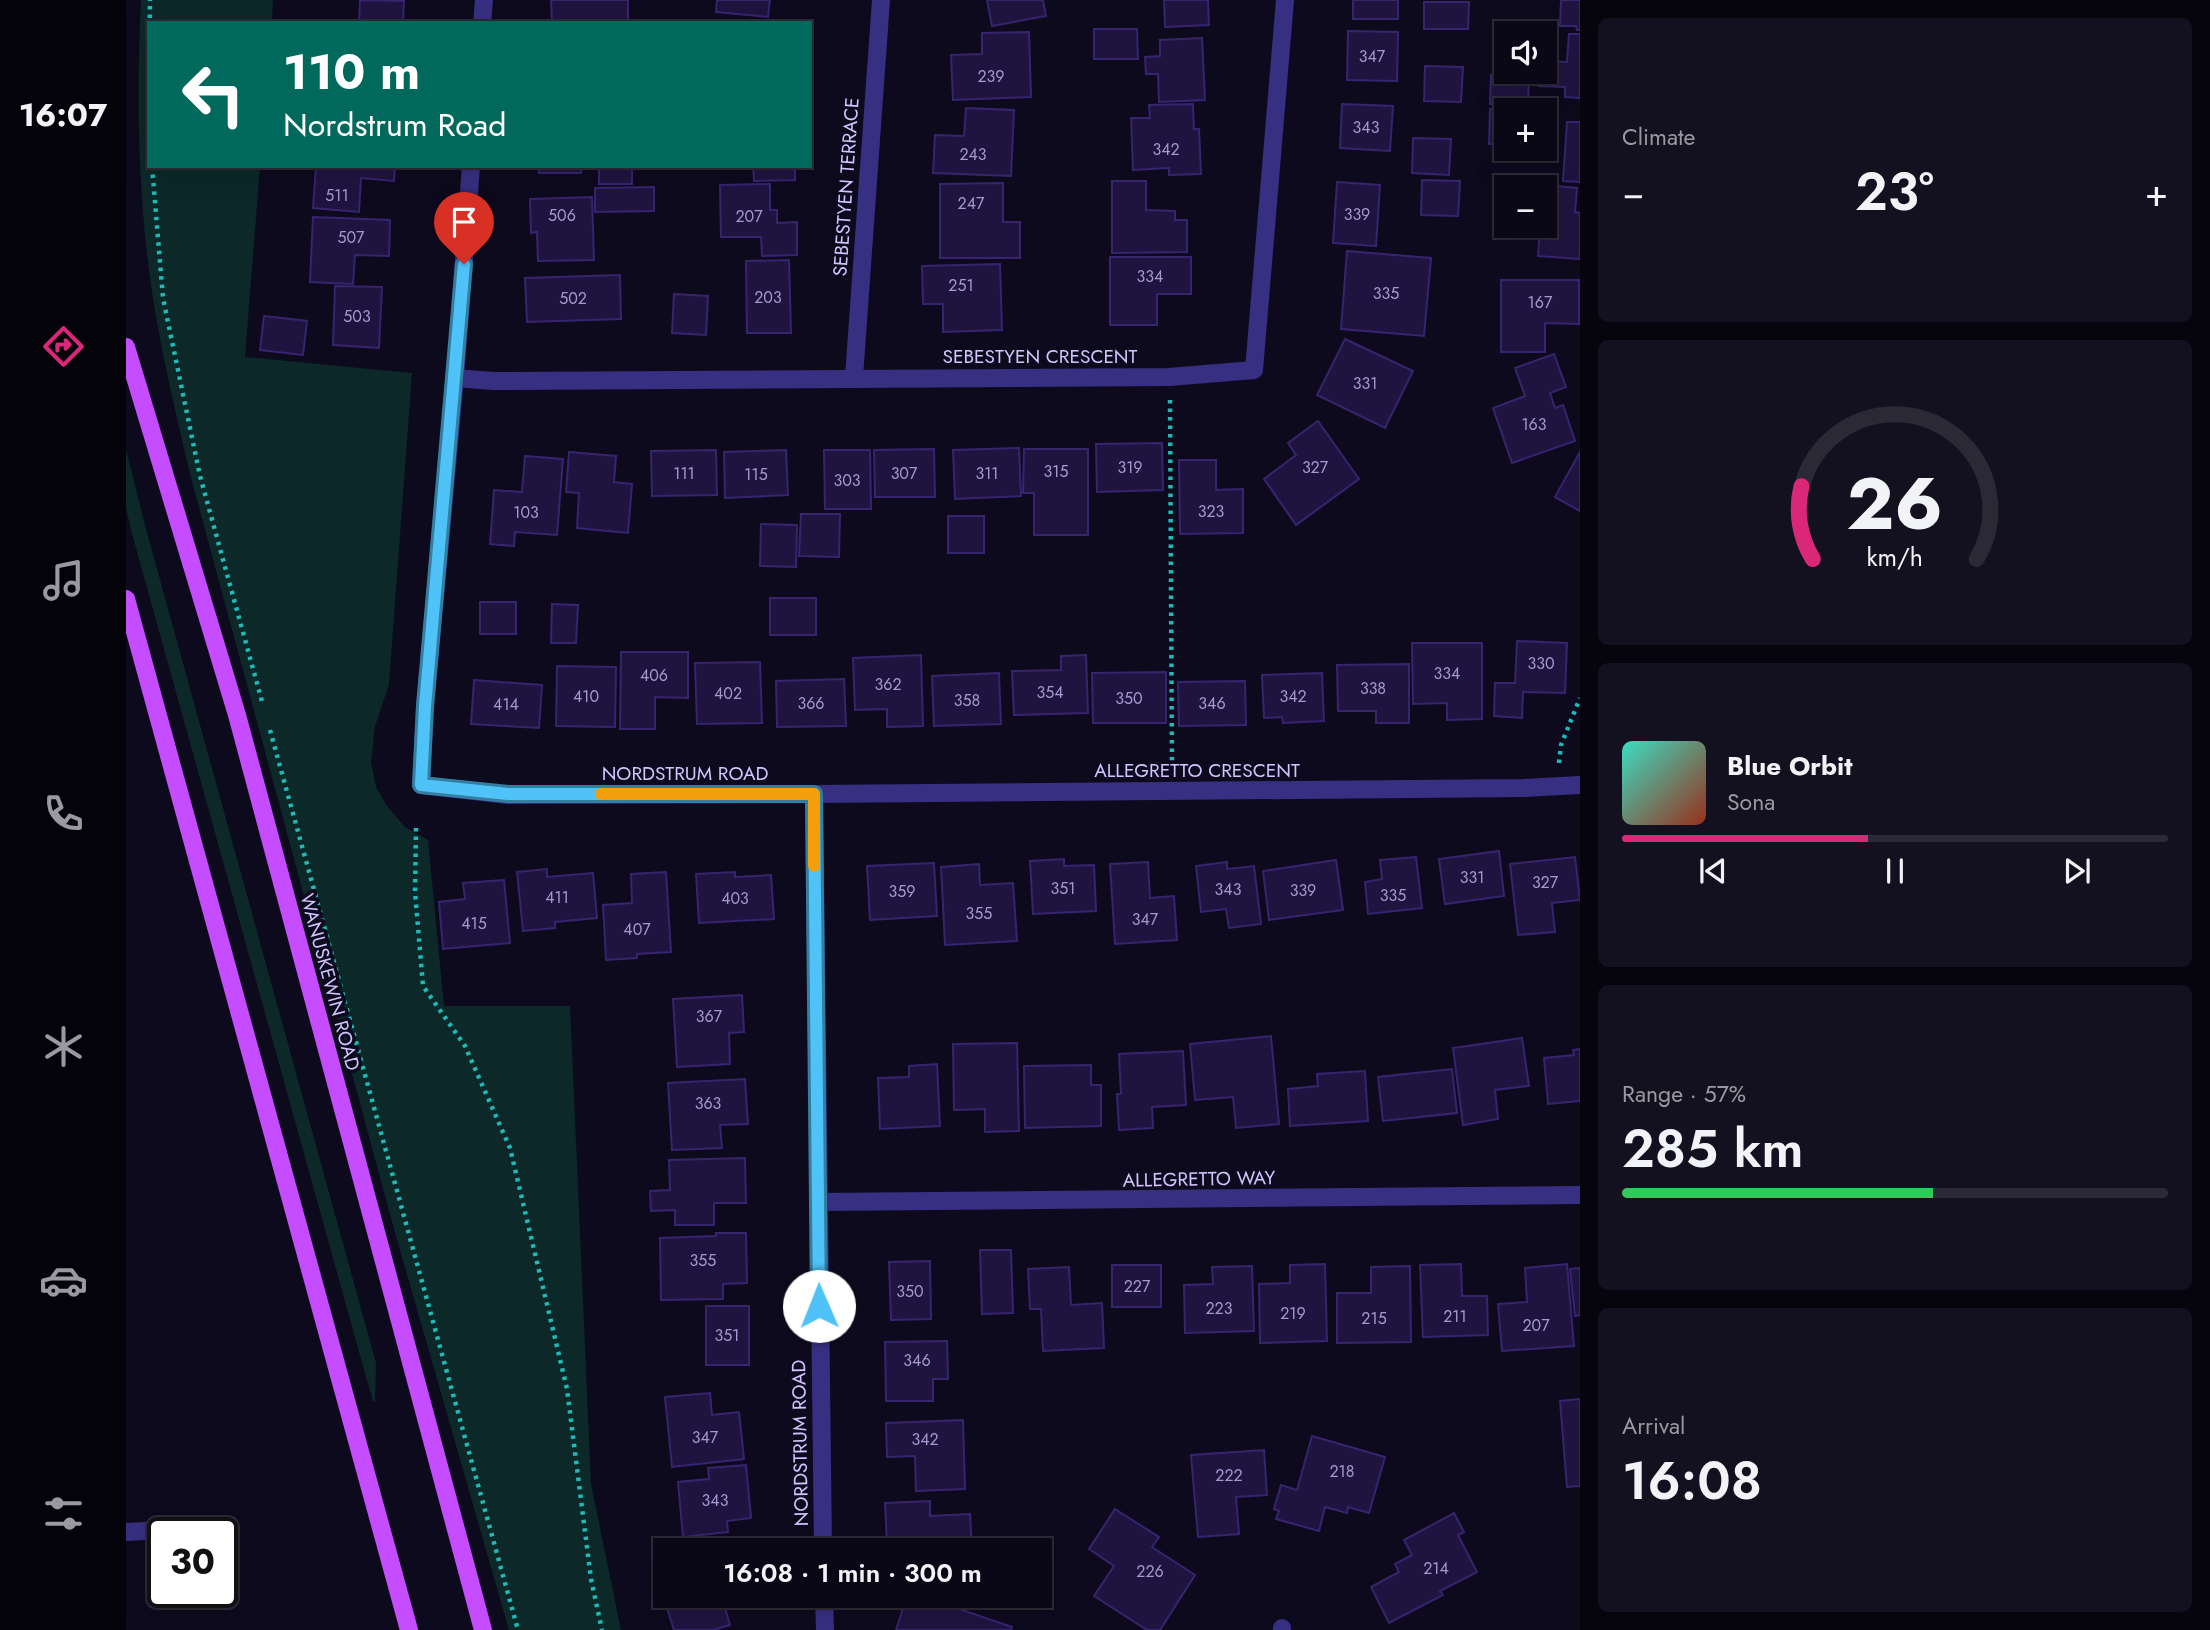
<!DOCTYPE html>
<meta charset="utf-8">
<style>
body{margin:0;font-family:Jost,sans-serif;background:#13111f;color:#f1f3f6;height:100vh;display:flex;flex-direction:column;font-size:26px;white-space:nowrap}
*{box-sizing:border-box;margin:0}
p{font-size:23px;color:#999aa1}
.icon{flex:none;width:38px;height:38px;fill:none;stroke:currentColor;stroke-width:2;stroke-linecap:round;stroke-linejoin:round}
.map{position:relative;flex:1;overflow:hidden}
.details{display:flex;flex-direction:column;gap:18px;padding:18px;background:#06040c;width:630px}
.details>*{flex:none}
.top-card{position:absolute;left:21px;top:21px;width:665px;height:147px;border-radius:0px;box-shadow:0 7px 28px #0002,0 0 0 2px #2a2935;background:#00695c;color:#fff;overflow:hidden}
.controls{position:absolute;left:1368px;top:21px;display:grid;gap:14px}
.controls a{display:grid;place-items:center;width:63px;height:63px;border-radius:0px;background:#0a0816;box-shadow:0 7px 28px #0002,0 0 0 2px #2a2935;font-size:35px}
.speed{position:absolute;left:21px;top:1517px;display:flex;gap:14px;font-size:35px;font-weight:700;text-align:center}
.speed>*{display:grid;place-content:center;width:91px;height:91px;border-radius:50%;background:#0a0816;box-shadow:0 7px 28px #0002,0 0 0 2px #2a2935;line-height:1}
.speed .limit{border:4px solid #111;border-radius:10px;background:#fff;color:#111}
.pin{position:absolute;display:grid;place-items:center;width:60px;height:60px;color:#fff;margin:-72px -30px;border-radius:50% 50% 50% 0;rotate:-45deg;box-shadow:0 0 7px #0007}
.pin .icon{rotate:45deg}
.me{position:absolute;width:77px;margin:-38px;rotate:359deg;stroke-linejoin:round;filter:drop-shadow(0 0 5px #0008)}
.turn{display:flex;align-items:center;gap:24px;height:147px;padding:0 21px;font-size:32px}
.turn .icon{width:91px;height:91px;stroke-width:2.5}
.turn b{display:block;font-size:49px;line-height:60px}
.big{font-size:52px;font-weight:600;line-height:1.1}
.details .tile{flex:1;display:flex;flex-direction:column;justify-content:center;gap:10px;min-width:0;padding:0 24px;border-radius:10px;background:#13111f}
.details .dial{align-items:center;gap:0}
.dial svg{height:182px;overflow:visible;fill:none;stroke:#2a2935;stroke-width:7;stroke-linecap:round;text-anchor:middle}
.dial text{fill:#f1f3f6;stroke:none}
.song{display:flex;align-items:center;gap:21px}
.cover{width:84px;height:84px;border-radius:10px;background:linear-gradient(135deg,hsl(170 70% 55%),hsl(10 70% 35%))}
.played{height:7px;border-radius:4px;background:linear-gradient(90deg,#db2777 45%,#2a2935 45%)}
.keys{display:flex;justify-content:space-around;direction:ltr}
.heat{display:flex;justify-content:space-between;align-items:center;font-size:38px;direction:ltr}
.charge{height:10px;border-radius:5px;background:linear-gradient(90deg,#34c759 57%,#2a2935 0)}
.trip{position:absolute;left:527px;top:1538px;width:399px;height:70px;border-radius:0px;background:#0a0816;box-shadow:0 7px 28px #0002,0 0 0 2px #2a2935;font-weight:600;line-height:70px;text-align:center}
main{display:flex;flex:1;min-height:0}
.tabs{display:flex;flex-direction:column;width:126px;justify-content:space-around;align-items:center;background:#040309;color:#999aa1}
.tabs .icon{width:49px;height:49px}
.tabs .on{color:#db2777}
.tabs b{font-size:32px;color:#f1f3f6}
.map>svg:first-child{display:block}
</style>
<main>
<nav class="tabs">
<b>16:07</b>
<svg class="icon on" aria-label="directions" viewBox="0 0 24 24"><path d="M12 3l9 9-9 9-9-9zM9 14v-3h6M13 9l2 2-2 2"/></svg>
<svg class="icon" aria-label="music" viewBox="0 0 24 24"><path d="M9 18V5l10-2v13"/><circle cx="6" cy="18" r="3"/><circle cx="16" cy="16" r="3"/></svg>
<svg class="icon" aria-label="phone" viewBox="0 0 24 24"><path d="M5 4h4l2 5-3 2q2 4 5 5l2-3 5 2v4C11 20 4 13 5 4z"/></svg>
<svg class="icon" aria-label="climate" viewBox="0 0 24 24"><path d="M12 3v18M4 7l16 10M4 17L20 7"/></svg>
<svg class="icon" aria-label="car" viewBox="0 0 24 24"><path d="M5 17H2v-5l4-1 3-4h7l3 4 3 1v5h-3M9 17h6M6 11h13"/><circle cx="7" cy="17" r="2"/><circle cx="17" cy="17" r="2"/></svg>
<svg class="icon" aria-label="filters" viewBox="0 0 24 24"><path d="M4 7h16M4 17h16"/><circle cx="9" cy="7" r="2"/><circle cx="15" cy="17" r="2"/></svg>
</nav>
<div class="map">
<svg width="1454" height="1630" viewBox="0 0 1454 1630">
<rect width="100%" height="100%" fill="#0e0a1e"/>
<g fill="#0c2828">
<path d="M15 0H147L146 23H23V166H134L119 357 286 373 263 684 249 726 245 762 250 787 261 806 279 827 302 840 318 1006H444L465 1484 495 1630H383L268 1229 64 474C50 413 35 353 26 292 12 196 10 97 15 0Z"/>
<polygon points="0,449 20,529 250,1363 249,1401 247,1401 240,1377 5,530 0,508"/>
</g>
<g fill="#1f1440" stroke="#37246f" stroke-width="2">
<polygon points="234,0 278,1 277,23 233,23"/>
<polygon points="425,0 502,0 502,23 426,23"/>
<polygon points="591,0 644,0 642,17 590,12"/>
<polygon points="861,0 917,0 920,16 866,26"/>
<polygon points="1038,0 1082,0 1083,25 1039,27"/>
<rect x="1227" y="0" width="45" height="19"/>
<polygon points="1435,0 1454,0 1454,30 1451,30 1450,26 1434,26"/>
<polygon points="1298,2 1343,2 1342,29 1298,29"/>
<polygon points="968,29 1011,29 1012,59 968,59"/>
<polygon points="1222,31 1272,32 1271,81 1221,80"/>
<polygon points="903,32 905,97 827,100 825,55 856,54 856,33"/>
<polygon points="1443,34 1454,34 1454,98 1439,97 1439,87 1413,86 1414,72 1419,72 1419,61 1441,62"/>
<polygon points="1076,38 1079,100 1033,102 1032,74 1020,74 1019,57 1034,56 1034,40"/>
<polygon points="1299,66 1337,67 1335,102 1298,101"/>
<polygon points="1365,75 1403,77 1402,105 1364,104"/>
<polygon points="1067,104 1068,129 1073,129 1075,174 1043,175 1043,168 1007,170 1005,118 1024,118 1023,105"/>
<polygon points="1216,104 1267,106 1264,151 1214,148"/>
<polygon points="840,108 888,110 885,176 807,173 809,135 838,136"/>
<polygon points="1364,109 1402,110 1381,110 1381,144 1363,144"/>
<polygon points="1441,122 1454,122 1454,182 1437,181"/>
<polygon points="1287,138 1325,139 1323,175 1286,173"/>
<polygon points="190,166 269,166 268,181 235,178 233,212 187,208"/>
<polygon points="413,166 456,166 455,173 413,173"/>
<rect x="473" y="166" width="33" height="18"/>
<polygon points="627,166 669,166 669,180 628,181"/>
<polygon points="1296,180 1334,181 1332,216 1295,215"/>
<polygon points="986,181 1020,181 1020,210 1049,211 1049,220 1061,220 1061,252 986,253"/>
<polygon points="1211,182 1254,185 1250,246 1207,243"/>
<polygon points="877,183 877,222 894,222 894,258 814,258 814,184"/>
<polygon points="644,184 644,210 651,210 651,223 671,222 671,255 636,256 635,237 595,237 594,185"/>
<polygon points="1410,184 1451,188 1449,212 1454,213 1454,259 1412,256 1414,226 1419,226 1419,187 1409,187"/>
<polygon points="528,187 528,211 469,212 469,188"/>
<polygon points="466,197 468,260 412,261 411,232 405,233 404,199"/>
<polygon points="187,217 264,220 263,256 229,255 227,284 184,282"/>
<polygon points="1221,251 1305,258 1298,336 1215,329"/>
<polygon points="984,257 1065,257 1065,294 1031,294 1031,325 984,325"/>
<polygon points="663,260 665,333 621,333 620,261"/>
<polygon points="874,264 876,330 817,332 817,304 797,304 796,266"/>
<polygon points="494,275 495,319 401,322 399,278"/>
<polygon points="1375,280 1453,280 1453,324 1419,323 1419,352 1375,352"/>
<polygon points="209,286 256,287 253,348 207,345"/>
<polygon points="548,294 582,296 580,335 546,333"/>
<polygon points="138,316 181,321 177,355 134,350"/>
<polygon points="1219,339 1287,371 1259,428 1191,395"/>
<polygon points="1428,354 1440,387 1424,393 1429,408 1437,405 1449,441 1386,463 1367,408 1399,396 1389,368"/>
<polygon points="1192,421 1233,479 1170,525 1138,479 1170,455 1162,443"/>
<polygon points="1036,443 1037,490 971,492 970,444"/>
<polygon points="893,448 895,496 829,499 827,450"/>
<polygon points="808,449 809,497 749,497 748,450"/>
<polygon points="898,449 962,449 962,535 908,535 908,493 897,493"/>
<polygon points="590,450 591,495 526,496 525,451"/>
<polygon points="660,450 662,495 599,498 598,452"/>
<polygon points="698,450 744,450 745,509 699,509"/>
<polygon points="443,452 490,456 488,482 506,484 502,533 451,528 453,493 440,492"/>
<polygon points="1454,452 1454,511 1429,497"/>
<polygon points="399,456 437,459 431,535 389,532 388,546 364,544 368,490 396,492"/>
<polygon points="1053,460 1090,460 1090,490 1117,489 1117,533 1054,534"/>
<polygon points="675,514 714,514 713,557 673,556"/>
<rect x="822" y="516" width="36" height="37"/>
<polygon points="635,524 671,525 670,567 634,566"/>
<rect x="644" y="598" width="46" height="37"/>
<rect x="354" y="602" width="36" height="32"/>
<polygon points="426,604 452,605 450,643 425,643"/>
<polygon points="1391,641 1441,643 1439,693 1397,692 1396,718 1368,716 1369,683 1389,683"/>
<polygon points="1286,643 1356,643 1356,719 1321,720 1321,703 1287,704"/>
<polygon points="495,652 562,652 562,698 529,697 529,729 494,729"/>
<polygon points="795,655 797,726 761,727 761,709 729,710 727,658"/>
<polygon points="960,655 962,713 888,715 886,671 935,670 935,656"/>
<polygon points="634,662 636,723 571,724 569,663"/>
<polygon points="1283,664 1283,723 1250,723 1250,711 1212,711 1211,665"/>
<polygon points="431,666 490,667 489,727 430,726"/>
<polygon points="1040,672 1040,723 967,723 966,673"/>
<polygon points="873,673 875,724 808,726 806,676"/>
<polygon points="1196,673 1198,721 1157,723 1156,717 1138,718 1136,675"/>
<polygon points="718,679 720,726 651,727 650,681"/>
<polygon points="348,680 416,685 413,728 345,724"/>
<polygon points="1119,681 1120,725 1053,726 1052,682"/>
<polygon points="1373,851 1378,896 1319,904 1313,859"/>
<polygon points="1290,857 1296,908 1242,914 1239,882 1256,879 1254,860"/>
<polygon points="1449,857 1454,900 1426,903 1429,932 1392,935 1384,864"/>
<polygon points="938,859 938,866 968,865 970,911 907,914 904,861"/>
<polygon points="1210,860 1217,910 1143,920 1137,871"/>
<polygon points="1022,862 1024,898 1048,896 1051,940 989,944 984,864"/>
<polygon points="1101,862 1101,869 1128,866 1135,924 1103,928 1100,909 1075,912 1070,866"/>
<polygon points="808,863 811,916 744,920 741,866"/>
<polygon points="853,864 854,885 887,883 891,941 819,945 815,867"/>
<polygon points="421,869 421,877 467,873 471,918 429,922 429,928 397,931 391,872"/>
<polygon points="540,872 545,952 511,954 511,958 480,960 477,905 506,903 505,874"/>
<polygon points="609,872 609,877 645,875 648,919 573,923 570,874"/>
<polygon points="378,880 384,943 317,949 313,902 339,899 337,883"/>
<polygon points="616,995 618,1032 603,1033 604,1064 551,1067 547,999"/>
<polygon points="1145,1036 1153,1124 1110,1128 1107,1097 1069,1100 1064,1044"/>
<polygon points="1396,1038 1403,1086 1369,1090 1372,1119 1337,1125 1327,1048"/>
<polygon points="891,1043 893,1131 859,1132 859,1109 828,1110 827,1044"/>
<polygon points="1454,1049 1454,1101 1422,1104 1418,1058 1448,1055 1447,1050"/>
<polygon points="1057,1051 1060,1105 1026,1107 1027,1128 993,1130 991,1094 995,1094 993,1054"/>
<polygon points="811,1064 814,1126 754,1129 752,1078 783,1077 783,1066"/>
<polygon points="965,1065 965,1085 975,1085 975,1126 899,1128 898,1066"/>
<polygon points="1326,1069 1331,1113 1257,1121 1252,1077"/>
<polygon points="1239,1071 1242,1121 1164,1126 1162,1089 1192,1086 1191,1074"/>
<polygon points="619,1079 622,1124 594,1125 596,1148 546,1150 542,1083"/>
<polygon points="619,1158 620,1203 588,1203 588,1225 549,1225 549,1210 525,1211 524,1191 544,1190 543,1160"/>
<polygon points="590,1233 620,1233 621,1283 597,1284 597,1299 535,1300 534,1238 590,1236"/>
<polygon points="854,1250 885,1250 887,1313 856,1314"/>
<polygon points="804,1261 805,1319 765,1320 763,1262"/>
<polygon points="1199,1264 1201,1341 1134,1343 1133,1284 1164,1283 1164,1265"/>
<polygon points="1335,1264 1336,1296 1361,1296 1362,1335 1297,1337 1294,1265"/>
<polygon points="1441,1264 1448,1346 1376,1351 1372,1304 1401,1302 1399,1268"/>
<rect x="986" y="1265" width="49" height="42"/>
<polygon points="1126,1266 1128,1331 1059,1333 1058,1285 1087,1284 1086,1267"/>
<polygon points="1284,1266 1285,1342 1211,1343 1211,1293 1245,1293 1245,1267"/>
<polygon points="943,1267 945,1305 976,1303 978,1348 917,1351 915,1309 904,1309 902,1269"/>
<polygon points="1454,1268 1454,1315 1449,1316 1444,1269"/>
<rect x="580" y="1306" width="43" height="59"/>
<polygon points="821,1341 822,1379 807,1379 807,1401 760,1401 759,1342"/>
<polygon points="584,1393 586,1415 613,1412 618,1459 546,1467 539,1397"/>
<polygon points="1454,1399 1454,1486 1441,1487 1434,1401"/>
<polygon points="837,1420 839,1489 790,1491 789,1456 761,1457 760,1423"/>
<polygon points="1186,1436 1259,1457 1243,1513 1222,1507 1221,1513 1199,1507 1193,1531 1150,1519 1153,1511 1148,1509 1155,1485 1171,1490"/>
<polygon points="1138,1450 1141,1495 1110,1497 1113,1534 1072,1537 1065,1455"/>
<polygon points="620,1465 625,1518 601,1521 602,1532 557,1537 552,1482 583,1479 582,1468"/>
<polygon points="804,1501 804,1516 844,1514 846,1550 779,1550 779,1543 761,1544 759,1503"/>
<polygon points="989,1509 1033,1537 1026,1547 1069,1575 1034,1630 1021,1630 968,1596 988,1566 963,1549"/>
<polygon points="1328,1513 1338,1532 1332,1535 1351,1572 1314,1591 1317,1595 1263,1623 1245,1587 1273,1572 1269,1564 1286,1555 1278,1540"/>
<polygon points="539,1570 539,1596 613,1596 597,1601 604,1625 587,1630 548,1630 530,1573"/>
<polygon points="781,1596 795,1596 886,1627 885,1630 770,1630"/>
</g>
<g fill="none" stroke-linecap="round" stroke-linejoin="round">
<g stroke="#21b8b8" stroke-width="4.5" stroke-dasharray="3.5 5" stroke-linecap="butt">
<polyline points="23,86 24,0"/>
<polyline points="26,166 37,298 74,476 137,705"/>
<polyline points="1044,400 1046,769"/>
<polyline points="144,730 392,1630"/>
<polyline points="1433,763 1435,745 1454,698"/>
<polyline points="290,828 289,892 297,986 339,1046 384,1148 441,1389 465,1579 476,1630"/>
</g>
<g stroke="#373082" stroke-width="18">
<polyline points="356,23 358,0"/>
<polyline points="345,166 329,378 299,706 295,785 382,795 688,794 697,1550"/>
<polyline points="728,377 755,0"/>
<polyline points="329,378 368,381 1043,377 1128,370 1159,0"/>
<polyline points="688,794 1397,788 1454,785"/>
<polyline points="693,1202 1454,1195"/>
<polyline points="0,1532 75,1528"/>
<polyline points="698,1596 699,1630"/>
<polyline points="1156,1628 1156,1630"/>
</g>
<g stroke="#c64dff" stroke-width="18">
<polyline points="0,347 111,715 357,1630"/>
<polyline points="0,599 283,1630"/>
</g>
</g>
<g fill="none" stroke-linecap="round" stroke-linejoin="round">
<defs>
<polyline id="route" points="338,264 299,706 295,785 382,794 688,794 693,1306"/>
</defs>
<use href="#route" stroke="#337fa1" stroke-width="18"/>
<use href="#route" stroke="#4fc3f7" stroke-width="12"/>
<polyline stroke="#f59e0b" stroke-width="12" points="475,794 688,794 688,866"/>
</g>
<g text-anchor="middle" dominant-baseline="central" stroke-width="7" stroke-linejoin="round" paint-order="stroke">
<g font-size="16" fill="#a49acf">
<text x="1246" y="56">347</text>
<text x="865" y="76">239</text>
<text x="1240" y="127">343</text>
<text x="1040" y="149">342</text>
<text x="847" y="154">243</text>
<text x="211" y="195">511</text>
<text x="845" y="203">247</text>
<text x="1231" y="214">339</text>
<text x="436" y="215">506</text>
<text x="623" y="216">207</text>
<text x="225" y="237">507</text>
<text x="1024" y="276">334</text>
<text x="835" y="285">251</text>
<text x="1260" y="293">335</text>
<text x="642" y="297">203</text>
<text x="447" y="298">502</text>
<text x="1414" y="302">167</text>
<text x="231" y="316">503</text>
<text x="1239" y="383">331</text>
<text x="1408" y="424">163</text>
<text x="1004" y="467">319</text>
<text x="1189" y="467">327</text>
<text x="930" y="471">315</text>
<text x="558" y="473">111</text>
<text x="778" y="473">307</text>
<text x="861" y="473">311</text>
<text x="630" y="474">115</text>
<text x="721" y="480">303</text>
<text x="1085" y="511">323</text>
<text x="400" y="512">103</text>
<text x="1415" y="663">330</text>
<text x="1321" y="673">334</text>
<text x="528" y="675">406</text>
<text x="762" y="684">362</text>
<text x="1247" y="688">338</text>
<text x="924" y="692">354</text>
<text x="602" y="693">402</text>
<text x="460" y="696">410</text>
<text x="1167" y="696">342</text>
<text x="1003" y="698">350</text>
<text x="841" y="700">358</text>
<text x="685" y="703">366</text>
<text x="1086" y="703">346</text>
<text x="380" y="704">414</text>
<text x="1346" y="877">331</text>
<text x="1419" y="882">327</text>
<text x="937" y="888">351</text>
<text x="1102" y="889">343</text>
<text x="1177" y="890">339</text>
<text x="776" y="891">359</text>
<text x="1267" y="895">335</text>
<text x="431" y="897">411</text>
<text x="609" y="898">403</text>
<text x="853" y="913">355</text>
<text x="1019" y="919">347</text>
<text x="348" y="923">415</text>
<text x="511" y="929">407</text>
<text x="583" y="1016">367</text>
<text x="582" y="1103">363</text>
<text x="577" y="1260">355</text>
<text x="1011" y="1286">227</text>
<text x="784" y="1291">350</text>
<text x="1093" y="1308">223</text>
<text x="1167" y="1313">219</text>
<text x="1329" y="1316">211</text>
<text x="1248" y="1318">215</text>
<text x="1410" y="1325">207</text>
<text x="601" y="1335">351</text>
<text x="791" y="1360">346</text>
<text x="579" y="1437">347</text>
<text x="799" y="1439">342</text>
<text x="1216" y="1471">218</text>
<text x="1103" y="1475">222</text>
<text x="589" y="1500">343</text>
<text x="1310" y="1568">214</text>
<text x="1024" y="1571">226</text>
</g>
<g font-size="19" fill="#d0c6ff" stroke="#0e0a1e">
<text transform="translate(720 187) rotate(-86)">SEBESTYEN TERRACE</text>
<text x="914" y="356">SEBESTYEN CRESCENT</text>
<text x="1071" y="770">ALLEGRETTO CRESCENT</text>
<text x="559" y="773">NORDSTRUM ROAD</text>
<text transform="translate(204 982) rotate(75)">WANUSKEWIN ROAD</text>
<text transform="translate(1073 1179) rotate(-1)">ALLEGRETTO WAY</text>
<text transform="translate(674 1443) rotate(-91)">NORDSTRUM ROAD</text>
</g>
</g>
</svg>
<div class="controls">
<a><svg class="icon" aria-label="sound" viewBox="0 0 24 24"><path d="M4 9h4l5-4v14l-5-4H4zM17 9q2 3 0 6"/></svg></a>
<a>+</a>
<a>−</a>
</div>
<div class="speed"><div class="limit">30</div></div>
<div class="pin" style="left:338px;top:264px;background:#d93025"><svg class="icon" aria-label="arrive" viewBox="0 0 24 24"><path d="M6 21V4h12l-3 4 3 4H6"/></svg></div>
<svg class="me" style="left:693px;top:1306px" viewBox="-20 -20 40 40"><circle r="19" fill="#fff"/><path d="M0-13L10 11 0 6-10 11z" fill="#4fc3f7"/></svg>
<div class="trip">16:08 · 1 min · 300 m</div>
<div class="top-card">
<div class="turn"><svg class="icon" aria-label="left" viewBox="0 0 24 24"><path d="M17 20v-9H6M10 6l-5 5 5 5"/></svg><div><b>110 m</b>Nordstrum Road</div></div>
</div>
</div>
<section class="details">
<div class="tile"><p>Climate</p>
<div class="heat"><a>−</a><b class="big">23°</b><a>+</a></div>
</div>
<div class="tile dial"><svg viewBox="0 0 100 80">
<path d="M14 69A42 42 0 1 1 86 69"/>
<path d="M14 69A42 42 0 0 1 9 37" stroke="#db2777"/>
<text x="50" y="56" font-size="32" font-weight="700">26</text>
<text x="50" y="72" font-size="11">km/h</text>
</svg></div>
<div class="tile">
<div class="song"><i class="cover"></i><div><b>Blue Orbit</b><p>Sona</p></div></div>
<div class="played"></div>
<div class="keys"><svg class="icon" aria-label="previous" viewBox="0 0 24 24"><path d="M18 5L8 12l10 7zM5 5v14"/></svg><svg class="icon" aria-label="pause" viewBox="0 0 24 24"><path d="M8 5v14M16 5v14"/></svg><svg class="icon" aria-label="next" viewBox="0 0 24 24"><path d="M6 5l10 7-10 7zM19 5v14"/></svg></div>
</div>
<div class="tile"><p>Range · 57%</p><b class="big">285 km</b><div class="charge"></div></div>
<div class="tile"><p>Arrival</p><b class="big">16:08</b></div>
</section>
</main>
